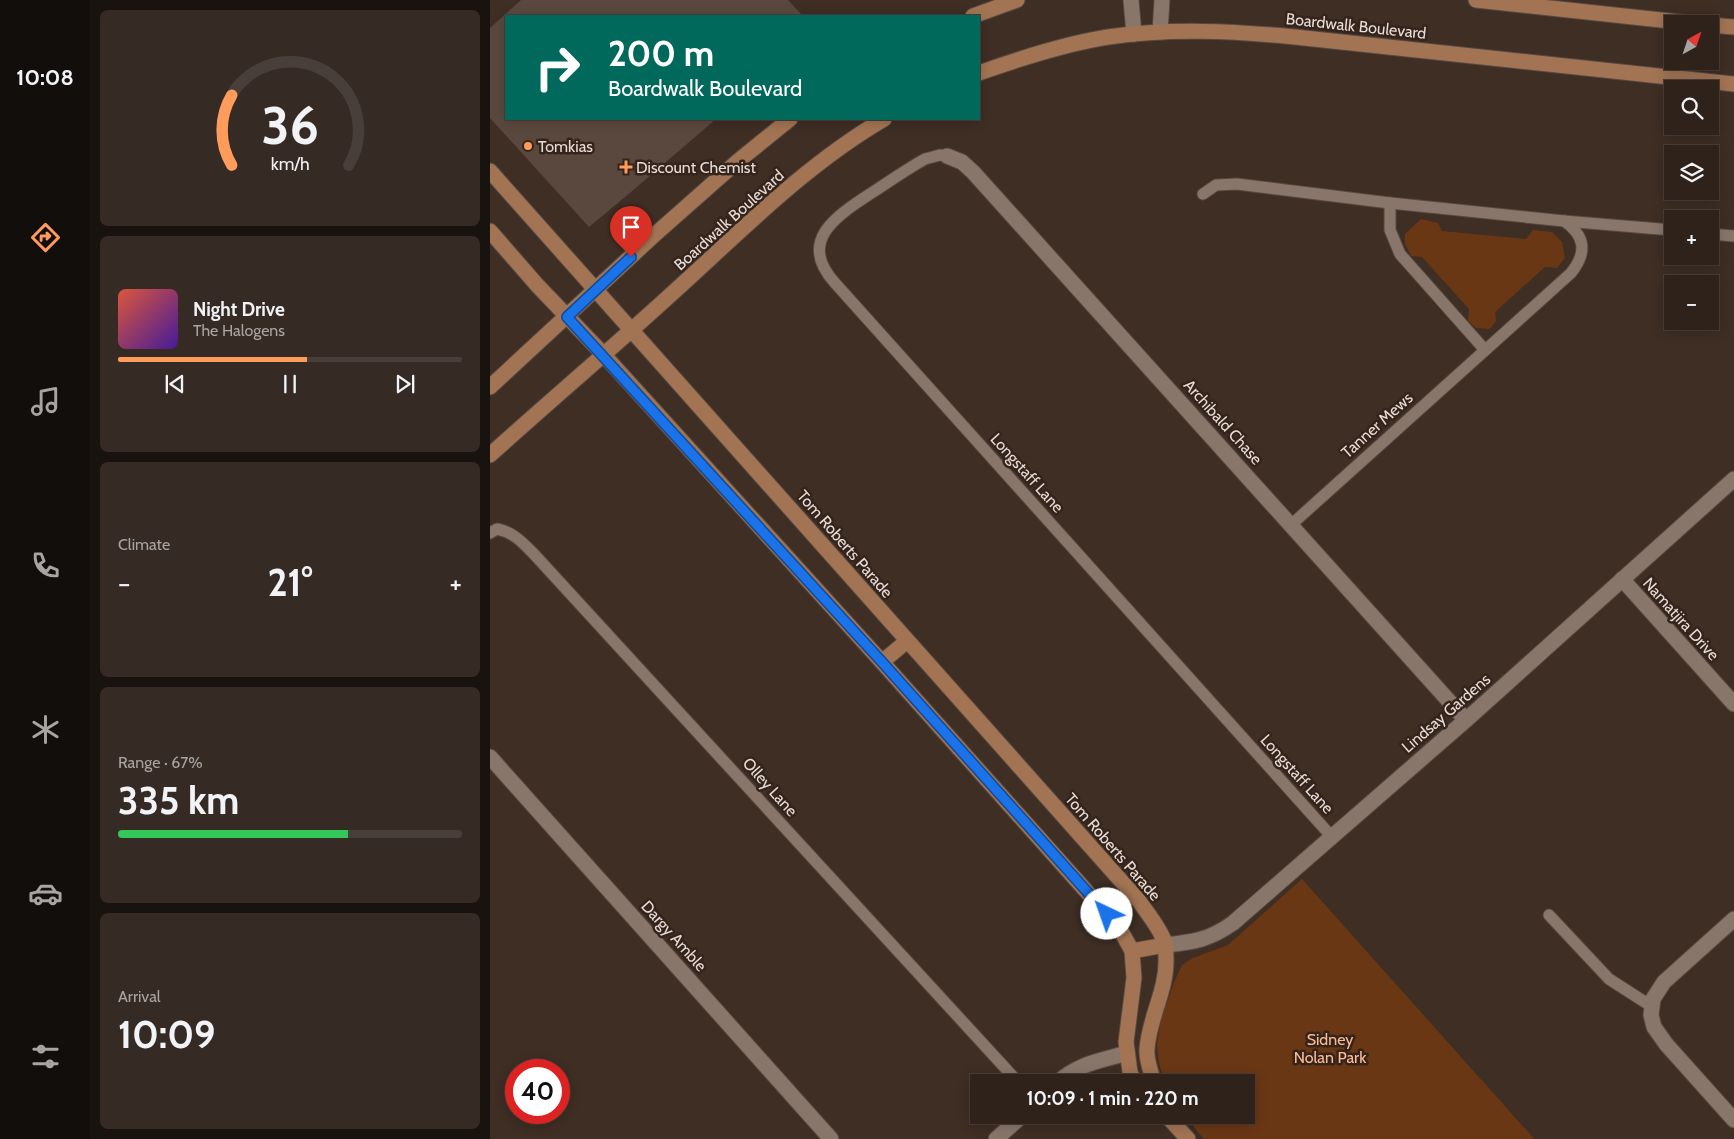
<!DOCTYPE html>
<meta charset="utf-8">
<style>
body{margin:0;font-family:Cabin,sans-serif;background:#362a24;color:#f1f3f6;height:100vh;display:flex;flex-direction:column;font-size:19px;white-space:nowrap}
*{box-sizing:border-box;margin:0}
p{font-size:16px;color:#a7a4a3}
.icon{flex:none;width:28px;height:28px;fill:none;stroke:currentColor;stroke-width:2;stroke-linecap:round;stroke-linejoin:round}
.map{position:relative;flex:1;overflow:hidden}
.panel{display:flex;flex-direction:column;gap:10px;padding:10px;background:#19130f;width:400px}
.panel>*{flex:none}
.banner{position:absolute;left:15px;top:15px;width:475px;height:105px;border-radius:0px;box-shadow:0 2px 12px #0003,0 0 0 1px #493f3a;background:#00695c;color:#fff;overflow:hidden}
.needle{width:32px;rotate:40deg}
.fabs{position:absolute;left:1174px;top:15px;display:grid;gap:10px}
.fabs a{display:grid;place-items:center;width:55px;height:55px;border-radius:0px;background:#2e221b;box-shadow:0 2px 12px #0003,0 0 0 1px #493f3a;font-size:25px}
.speed{position:absolute;left:15px;top:1059px;display:flex;gap:10px;font-size:25px;font-weight:700;text-align:center}
.speed>*{display:grid;place-content:center;width:65px;height:65px;border-radius:50%;background:#2e221b;box-shadow:0 2px 12px #0003,0 0 0 1px #493f3a;line-height:1}
.speed .limit{border:8px solid #d22;background:#fff;color:#111}
.pin{position:absolute;display:grid;place-items:center;width:42px;height:42px;color:#fff;margin:-51px -21px;border-radius:50% 50% 50% 0;rotate:-45deg;box-shadow:0 0 5px #0007}
.pin .icon{rotate:45deg}
.me{position:absolute;width:55px;margin:-28px;rotate:318deg;stroke-linejoin:round;filter:drop-shadow(0 0 4px #0008)}
.turn{display:flex;align-items:center;gap:18px;height:105px;padding:0 20px;font-size:22px}
.turn .icon{width:65px;height:65px;stroke-width:2.5}
.turn b{display:block;font-size:35px;line-height:42px}
.big{font-size:38px;font-weight:700;line-height:1.1}
.panel .card{flex:1;display:flex;flex-direction:column;justify-content:center;gap:8px;min-width:0;padding:0 18px;border-radius:8px;background:#362a24}
.panel .dial{align-items:center;gap:0}
.dial svg{height:130px;overflow:visible;fill:none;stroke:#493f3a;stroke-width:7;stroke-linecap:round;text-anchor:middle}
.dial text{fill:#f1f3f6;stroke:none}
.song{display:flex;align-items:center;gap:15px}
.cover{width:60px;height:60px;border-radius:8px;background:linear-gradient(135deg,hsl(10 70% 55%),hsl(260 70% 35%))}
.played{height:5px;border-radius:2px;background:linear-gradient(90deg,#ff9b5b 55%,#493f3a 55%)}
.keys{display:flex;justify-content:space-around;direction:ltr}
.heat{display:flex;justify-content:space-between;align-items:center;font-size:28px;direction:ltr}
.charge{height:8px;border-radius:4px;background:linear-gradient(90deg,#34c759 67%,#493f3a 0)}
.trip{position:absolute;left:480px;top:1074px;width:285px;height:50px;border-radius:0px;background:#2e221b;box-shadow:0 2px 12px #0003,0 0 0 1px #493f3a;font-weight:700;line-height:50px;text-align:center}
main{display:flex;flex:1;min-height:0}
.menu{display:flex;flex-direction:column;width:90px;justify-content:space-around;align-items:center;background:#120e0b;color:#a7a4a3}
.menu .icon{width:35px;height:35px}
.menu .on{color:#ff9b5b}
.menu b{font-size:22px;color:#f1f3f6}
.map>svg:first-child{display:block}
</style>
<main>
<nav class="menu">
<b>10:08</b>
<svg class="icon on" aria-label="directions" viewBox="0 0 24 24"><path d="M12 3l9 9-9 9-9-9zM9 14v-3h6M13 9l2 2-2 2"/></svg>
<svg class="icon" aria-label="music" viewBox="0 0 24 24"><path d="M9 18V5l10-2v13"/><circle cx="6" cy="18" r="3"/><circle cx="16" cy="16" r="3"/></svg>
<svg class="icon" aria-label="phone" viewBox="0 0 24 24"><path d="M5 4h4l2 5-3 2q2 4 5 5l2-3 5 2v4C11 20 4 13 5 4z"/></svg>
<svg class="icon" aria-label="climate" viewBox="0 0 24 24"><path d="M12 3v18M4 7l16 10M4 17L20 7"/></svg>
<svg class="icon" aria-label="car" viewBox="0 0 24 24"><path d="M5 17H2v-5l4-1 3-4h7l3 4 3 1v5h-3M9 17h6M6 11h13"/><circle cx="7" cy="17" r="2"/><circle cx="17" cy="17" r="2"/></svg>
<svg class="icon" aria-label="filters" viewBox="0 0 24 24"><path d="M4 7h16M4 17h16"/><circle cx="9" cy="7" r="2"/><circle cx="15" cy="17" r="2"/></svg>
</nav>
<section class="panel">
<div class="card dial"><svg viewBox="0 0 100 80">
<path d="M14 69A42 42 0 1 1 86 69"/>
<path d="M14 69A42 42 0 0 1 14 26" stroke="#ff9b5b"/>
<text x="50" y="56" font-size="32" font-weight="700">36</text>
<text x="50" y="72" font-size="11">km/h</text>
</svg></div>
<div class="card">
<div class="song"><i class="cover"></i><div><b>Night Drive</b><p>The Halogens</p></div></div>
<div class="played"></div>
<div class="keys"><svg class="icon" aria-label="previous" viewBox="0 0 24 24"><path d="M18 5L8 12l10 7zM5 5v14"/></svg><svg class="icon" aria-label="pause" viewBox="0 0 24 24"><path d="M8 5v14M16 5v14"/></svg><svg class="icon" aria-label="next" viewBox="0 0 24 24"><path d="M6 5l10 7-10 7zM19 5v14"/></svg></div>
</div>
<div class="card"><p>Climate</p>
<div class="heat"><a>−</a><b class="big">21°</b><a>+</a></div>
</div>
<div class="card"><p>Range · 67%</p><b class="big">335 km</b><div class="charge"></div></div>
<div class="card"><p>Arrival</p><b class="big">10:09</b></div>
</section>
<div class="map">
<svg width="1244" height="1139" viewBox="0 0 1244 1139">
<rect width="100%" height="100%" fill="#3e2e24"/>
<g fill="#6a3714">
<polygon points="931,219 948,223 952,231 1036,239 1043,230 1062,232 1072,242 1075,258 1067,268 1055,267 1005,312 1006,321 1000,329 986,328 978,321 979,309 932,257 921,256 915,244 915,234"/>
<polygon points="812,879 1038,1132 1044,1139 714,1139 713,1138 694,1115 756,1115 756,1082 674,1082 669,1063 667,1044 671,1020 685,980 692,965 703,958 738,945"/>
</g>
<polygon fill="#5a483e" points="31,0 298,0 313,16 16,16 16,119 226,119 141,192 99,227 0,118 0,28"/>
<g fill="none" stroke-linecap="round" stroke-linejoin="round">
<defs>
<g id="lane">
<path d="M457 156 450 155 435 159C417 169 400 181 383 192 348 215 306 240 345 283L842 837"/>
<path d="M713 194 726 185 747 184 900 203 1074 221C1096 236 1097 253 1081 273L802 524"/>
<polyline points="900,203 900,230 910,254 995,350"/>
<polyline points="1074,221 1182,230"/>
<polyline points="1220,234 1244,236"/>
<path d="M0 533 7 529C23 532 32 542 43 553L528 1082"/>
<polyline points="1059,915 1119,979 1161,1006"/>
</g>
<g id="street">
<polyline points="641,0 644,34"/>
<polyline points="670,32 672,0"/>
<polyline points="457,156 472,162 483,172 976,720"/>
<polyline points="1132,579 1244,704"/>
<polyline points="0,757 341,1139"/>
<polyline points="1244,919 1174,982 1163,999 1161,1015 1164,1027 1176,1044 1244,1120"/>
<path d="M675 945C704 942 719 940 743 923L976 720 1244 479"/>
<path d="M568 1082C590 1063 610 1061 637 1053"/>
<polyline points="506,1139 533,1115"/>
</g>
<g id="secondary">
<polyline points="986,0 1208,24"/>
<polyline points="483,16 527,0"/>
<polyline points="1220,25 1244,27"/>
<path d="M489 73C531 58 574 44 618 37 680 28 743 31 805 37L1244 84"/>
<path d="M0 171 649 901C658 914 670 928 675 943 676 948 676 954 676 959 677 990 659 1018 657 1049 656 1060 661 1072 664 1082"/>
<polyline points="0,231 47,285 113,354 392,662 630,929 642,951 644,978 636,1042 640,1072 644,1082"/>
<polyline points="0,387 162,237 248,161 300,119"/>
<path d="M0 455C62 399 126 345 187 289 253 229 317 164 394 119"/>
<polyline points="392,662 417,641"/>
<polyline points="642,951 675,945"/>
<polyline points="676,1115 698,1139"/>
</g>
</defs>
<use href="#lane" stroke="#574941" stroke-width="13"/>
<use href="#street" stroke="#574941" stroke-width="17"/>
<use href="#secondary" stroke="#574941" stroke-width="17"/>
<use href="#lane" stroke="#89766b" stroke-width="11"/>
<use href="#street" stroke="#89766b" stroke-width="15"/>
<use href="#secondary" stroke="#a27453" stroke-width="15"/>
</g>
<g fill="none" stroke-linecap="round" stroke-linejoin="round">
<defs>
<polyline id="route" points="141,257 77,317 392,662 617,914"/>
</defs>
<use href="#route" stroke="#114b97" stroke-width="12"/>
<use href="#route" stroke="#1a73e8" stroke-width="9"/>
</g>
<g fill="#ff9b5b" stroke="#34241b" stroke-width="2">
<circle cx="38" cy="146" r="5"/>
<path d="M133.5 159.5h5v5h5v5h-5v5h-5v-5h-5v-5h5z"/>
</g>
<g text-anchor="middle" dominant-baseline="central" stroke-width="5" stroke-linejoin="round" paint-order="stroke">
<g font-size="16" fill="#e7dcd6" stroke="#34241b">
<text transform="translate(866 26) rotate(6)">Boardwalk Boulevard</text>
<text transform="translate(239 220) rotate(-42)">Boardwalk Boulevard</text>
<text transform="translate(733 422) rotate(48)">Archibald Chase</text>
<text transform="translate(887 425) rotate(-42)">Tanner Mews</text>
<text transform="translate(537 473) rotate(48)">Longstaff Lane</text>
<text transform="translate(355 544) rotate(49)">Tom Roberts Parade</text>
<text transform="translate(1191 619) rotate(48)">Namatjira Drive</text>
<text transform="translate(956 713) rotate(-41)">Lindsay Gardens</text>
<text transform="translate(807 774) rotate(48)">Longstaff Lane</text>
<text transform="translate(280 787) rotate(48)">Olley Lane</text>
<text transform="translate(623 847) rotate(49)">Tom Roberts Parade</text>
<text transform="translate(184 936) rotate(48)">Dargy Amble</text>
</g>
<g font-size="16" fill="#e7dcd6" stroke="#34241b" text-anchor="start">
<text x="48" y="146">Tomkias</text>
<text x="146" y="167">Discount Chemist</text>
</g>
<g font-size="16" fill="#febc95" stroke="#34241b">
<text x="840" y="1039">Sidney<tspan x="840" dy="18">Nolan Park</tspan></text>
</g>
</g>
</svg>
<div class="fabs">
<a><svg class="needle" viewBox="-14 -14 28 28"><path d="M0-13l5 13h-10z" fill="#e53935"/><path d="M0 13l5-13h-10z" fill="#a7a4a3"/></svg></a>
<a><svg class="icon" aria-label="search" viewBox="0 0 24 24"><circle cx="10" cy="10" r="6"/><path d="M15 15l6 6"/></svg></a>
<a><svg class="icon" aria-label="layers" viewBox="0 0 24 24"><path d="M12 4l9 5-9 5-9-5zM3 14l9 5 9-5"/></svg></a>
<a>+</a>
<a>−</a>
</div>
<div class="speed"><div class="limit">40</div></div>
<div class="pin" style="left:141px;top:257px;background:#d93025"><svg class="icon" aria-label="arrive" viewBox="0 0 24 24"><path d="M6 21V4h12l-3 4 3 4H6"/></svg></div>
<svg class="me" style="left:617px;top:914px" viewBox="-20 -20 40 40"><circle r="19" fill="#fff"/><path d="M0-13L10 11 0 6-10 11z" fill="#1a73e8"/></svg>
<div class="trip">10:09 · 1 min · 220 m</div>
<div class="banner">
<div class="turn"><svg class="icon" aria-label="right" viewBox="0 0 24 24"><path d="M7 20v-9h11M14 6l5 5-5 5"/></svg><div><b>200 m</b>Boardwalk Boulevard</div></div>
</div>
</div>
</main>
